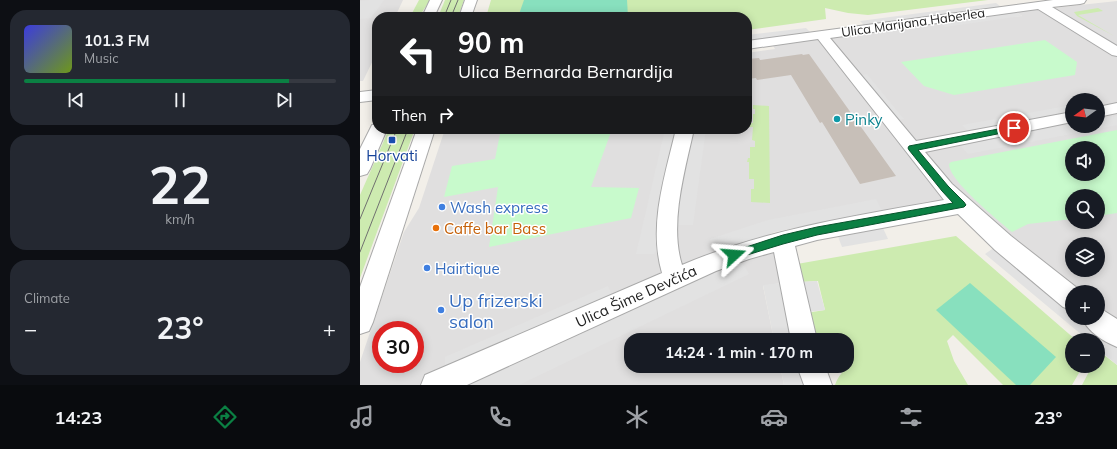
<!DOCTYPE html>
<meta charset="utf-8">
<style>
body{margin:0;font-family:Mulish,sans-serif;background:#242831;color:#f1f3f6;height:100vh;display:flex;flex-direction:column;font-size:15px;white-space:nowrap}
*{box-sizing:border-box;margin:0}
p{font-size:13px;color:#9ea1a6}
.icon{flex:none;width:22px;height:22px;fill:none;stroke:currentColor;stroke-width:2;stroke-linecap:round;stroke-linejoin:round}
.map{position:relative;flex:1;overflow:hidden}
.sheet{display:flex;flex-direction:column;gap:10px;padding:10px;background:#0d0f14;width:360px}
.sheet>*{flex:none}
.hud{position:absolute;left:12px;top:12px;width:380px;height:122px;border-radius:16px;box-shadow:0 2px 10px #0003;background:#202124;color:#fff;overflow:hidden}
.needle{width:26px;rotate:255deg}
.tools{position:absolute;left:705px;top:93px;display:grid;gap:8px}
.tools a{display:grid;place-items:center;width:40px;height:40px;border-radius:50%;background:#171b24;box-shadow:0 2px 10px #0003;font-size:20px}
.speed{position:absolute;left:12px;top:321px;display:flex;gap:8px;font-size:20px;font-weight:700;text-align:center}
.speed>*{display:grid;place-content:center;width:52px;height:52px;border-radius:50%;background:#171b24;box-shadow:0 2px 10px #0003;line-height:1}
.speed .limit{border:6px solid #d22;background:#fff;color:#111}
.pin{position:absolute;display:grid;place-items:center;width:34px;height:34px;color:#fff;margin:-17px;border:2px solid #fff;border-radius:50%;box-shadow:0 1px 4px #0007}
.me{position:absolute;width:44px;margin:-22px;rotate:71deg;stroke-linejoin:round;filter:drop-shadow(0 0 3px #0008)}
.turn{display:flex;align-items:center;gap:14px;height:84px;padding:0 20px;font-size:18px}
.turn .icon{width:52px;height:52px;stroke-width:2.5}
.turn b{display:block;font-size:28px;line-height:34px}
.then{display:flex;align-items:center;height:38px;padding:0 20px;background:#0003;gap:8px;font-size:15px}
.big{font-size:30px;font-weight:700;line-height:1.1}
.sheet .card{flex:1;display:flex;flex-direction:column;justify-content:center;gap:6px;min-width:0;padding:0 14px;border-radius:16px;background:#242831}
.sheet .dial{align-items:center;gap:0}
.dial b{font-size:52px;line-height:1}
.song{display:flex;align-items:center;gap:12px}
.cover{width:48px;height:48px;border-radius:6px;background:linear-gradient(135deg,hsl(240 70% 55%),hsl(80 70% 35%))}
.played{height:4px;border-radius:2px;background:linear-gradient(90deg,#0b8043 85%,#363941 85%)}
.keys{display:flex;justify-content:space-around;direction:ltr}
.heat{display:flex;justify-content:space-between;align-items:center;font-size:22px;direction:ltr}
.trip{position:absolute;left:264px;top:333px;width:230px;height:40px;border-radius:16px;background:#171b24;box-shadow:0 2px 10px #0003;font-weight:700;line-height:40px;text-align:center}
.tabs{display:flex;height:64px;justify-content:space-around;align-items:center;background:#090b0e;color:#9ea1a6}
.tabs .icon{width:28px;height:28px}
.tabs .selected{color:#0b8043}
.tabs b{font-size:18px;color:#f1f3f6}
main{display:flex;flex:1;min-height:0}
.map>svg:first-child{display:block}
</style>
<main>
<section class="sheet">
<div class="card">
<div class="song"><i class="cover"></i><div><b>101.3 FM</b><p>Music</p></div></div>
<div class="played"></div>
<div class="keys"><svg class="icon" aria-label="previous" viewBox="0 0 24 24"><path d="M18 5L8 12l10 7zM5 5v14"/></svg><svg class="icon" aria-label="pause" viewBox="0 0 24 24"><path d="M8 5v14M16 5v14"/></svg><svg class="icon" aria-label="next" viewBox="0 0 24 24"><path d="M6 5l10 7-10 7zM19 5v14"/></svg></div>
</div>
<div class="card dial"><b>22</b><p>km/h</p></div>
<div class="card"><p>Climate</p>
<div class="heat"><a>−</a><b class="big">23°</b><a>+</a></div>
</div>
</section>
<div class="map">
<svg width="757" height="385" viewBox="0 0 757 385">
<rect width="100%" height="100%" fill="#f2efe9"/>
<g fill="#e0dfdf" fill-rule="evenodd">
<polygon points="0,0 43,0 35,17 17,17 17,52 3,81 0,81"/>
<path d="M757 1V323L738 310V292H715L671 256 608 198 522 211 408 221 421 283 403 286 414 340H271V366H420L424 385H0V362L44 232 59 208 85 129H387V53L415 49 412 44 491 36 580 22 662 16 656 12ZM712 100H738V126H712ZM712 148H738V174H712ZM712 196H738V222H712ZM712 244H738V270H712ZM21 330H55V364H21Z"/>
</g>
<g fill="#cdebb0">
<polygon points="59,0 70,0 59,17 50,17"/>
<polygon points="85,0 104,0 98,17 78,17"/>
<polygon points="131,0 628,0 508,15 488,13 465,8 466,19 387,30 387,17 126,17"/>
<polygon points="738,8 743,11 718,15 754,36 717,16 714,12"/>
<polygon points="393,105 409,106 410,203 391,202 391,189 394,189 394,179 389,179 389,162 387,162 388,158 390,158 390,147 395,147 395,141 392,140 393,127 389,127 389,123 393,123 393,114 395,114 395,109 393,109"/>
<polygon points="29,129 55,129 0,278 0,195"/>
<path d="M596 236 716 340H712V366H723L712 385H643L593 335 587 341 594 361 608 385H475C478 376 483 371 490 366L487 357V340C460 340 456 339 446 313L465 310 458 281 441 282 437 264Z"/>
<polygon points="739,351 757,365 757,385 722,385 732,366 738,366"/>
</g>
<g fill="#c8facc" fill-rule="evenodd">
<polygon points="685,40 717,62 715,75 594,95 564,86 541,62"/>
<polygon points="141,129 252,129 231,187 279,188 271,218 129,247 138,187 84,197 92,166 135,159"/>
<path d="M757 130V213L738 216V196H712V219L668 224 652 232C638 220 589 181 589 164L591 162ZM712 148H738V174H712Z"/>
</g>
<g fill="#88e0be">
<polygon points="164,0 267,0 268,17 158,17"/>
<polygon points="610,283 696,357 670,385 656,385 576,310"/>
</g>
<g fill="#e2e2e2">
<polygon points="10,0 24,0 11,18 0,19 0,1"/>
<polygon points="636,3 641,7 504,25 500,21"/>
<polygon points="656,12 662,16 585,27 580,22"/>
<polygon points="446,28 450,32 387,41 387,35"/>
<polygon points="507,74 544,119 533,121 497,76"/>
<polygon points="712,105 712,114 610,133 602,125"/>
<polygon points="757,116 757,125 608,154 600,145 712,124 712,126 738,126 738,119"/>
<polygon points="305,129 346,129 333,225 316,225 294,254 276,254"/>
<polygon points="516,199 522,211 415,232 356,253 350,239 408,220"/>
<polygon points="522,226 528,239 482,247 477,234"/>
<polygon points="635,247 712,310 712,318 722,318 757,347 757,365 738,349 738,340 728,340 625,254"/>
<polygon points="381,261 389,274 159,385 82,385 85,376 85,357 248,286 260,315"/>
<polygon points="457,281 465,310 446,312 440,282"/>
<polygon points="421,283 434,340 414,340 403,285"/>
<polygon points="420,366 441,366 446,385 424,385"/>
</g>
<polygon fill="#c7bfb8" points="442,54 443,55 449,54 536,176 500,184 462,122 460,123 431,75 397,80 396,78 387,79 387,59 399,58 400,60"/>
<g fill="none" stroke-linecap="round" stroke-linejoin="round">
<defs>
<g id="minor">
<polygon points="70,0 82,0 74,17 62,17"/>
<polygon points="105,0 117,0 111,17 99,17"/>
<path d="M693 0H726L724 3 720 4 692 7 757 46V56L752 55 678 9 470 38 556 141 712 112V122L565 152 592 184 651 236 721 291 712 292V310L703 307 635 250 598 214 457 240 435 246 457 340H431L414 252 389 259 356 271 107 385H61L65 375 302 273C288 225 305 176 316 129H334C325 170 309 224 322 265 406 229 495 216 584 200L458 39 387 49V41Z"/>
<polygon points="17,90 17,100 0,102 0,92"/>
<polygon points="757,103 757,113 738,117 738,107"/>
<polygon points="17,124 17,129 27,129 10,169 7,174 0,176 0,149 12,125"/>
<polygon points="57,129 75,129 13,322 9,331 0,334 0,287"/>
<path d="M738 307 757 319V347C743 341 728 332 722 318H738Z"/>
<polygon points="437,366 465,366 472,385 444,385"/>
</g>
</defs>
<use href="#minor" stroke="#a9a9a9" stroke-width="2"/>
<use href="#minor" fill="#fff" fill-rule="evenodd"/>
<g stroke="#707070" stroke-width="1">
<polyline points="84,17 91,0"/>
<polyline points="91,17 98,0"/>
<polyline points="0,219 37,129"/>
<polyline points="0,252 48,129"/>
</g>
</g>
<polygon fill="#0b8043" stroke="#07532c" points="654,126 657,127 657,130 558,150 588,186 604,202 606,205 604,207 457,235 423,244 374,259 371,258 369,255 371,252 374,251 423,235 457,227 593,203 582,191 549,150 548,148 549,146"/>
<circle fill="#0f9aa8" stroke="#fff" stroke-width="1.5" cx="477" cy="119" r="4"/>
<rect fill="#1a4fb4" stroke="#fff" stroke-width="1.5" x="28" y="136" width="8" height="8" rx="2"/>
<g fill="#3f7fe0" stroke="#fff" stroke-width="1.5">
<circle cx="82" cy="207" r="4"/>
<circle cx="67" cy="268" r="4"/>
<circle cx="81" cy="310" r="4"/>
</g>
<circle fill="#e8710a" stroke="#fff" stroke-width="1.5" cx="76" cy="228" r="4"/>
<g text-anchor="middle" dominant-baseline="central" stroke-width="3" stroke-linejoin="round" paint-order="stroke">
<g font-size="13" fill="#222" stroke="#fff">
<text transform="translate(553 22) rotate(-8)">Ulica Marijana Haberlea</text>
</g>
<g font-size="15" fill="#0d838f" stroke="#fff" text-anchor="start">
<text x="485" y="119">Pinky</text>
</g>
<g font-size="15" fill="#164399" stroke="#fff">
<text x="32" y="155">Horvati</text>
</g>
<g font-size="15" fill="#366cbe" stroke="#fff" text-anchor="start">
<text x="90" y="207">Wash express</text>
<text x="75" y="268">Hairtique</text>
</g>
<g font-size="15" fill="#c56008" stroke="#fff" text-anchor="start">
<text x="84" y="228">Caffe bar Bass</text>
</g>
<g font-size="15" fill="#222" stroke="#fff">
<text transform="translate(276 296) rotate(-24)">Ulica Šime Devčića</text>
</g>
<g font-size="18" fill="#366cbe" stroke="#fff" text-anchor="start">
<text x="89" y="300">Up frizerski<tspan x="89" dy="21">salon</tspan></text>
</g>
</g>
</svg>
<div class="tools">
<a><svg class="needle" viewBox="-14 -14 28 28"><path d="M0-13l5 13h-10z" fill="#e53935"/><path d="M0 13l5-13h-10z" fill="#9ea1a6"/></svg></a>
<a><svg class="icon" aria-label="sound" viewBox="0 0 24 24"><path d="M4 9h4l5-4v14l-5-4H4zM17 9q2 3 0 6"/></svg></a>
<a><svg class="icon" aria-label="search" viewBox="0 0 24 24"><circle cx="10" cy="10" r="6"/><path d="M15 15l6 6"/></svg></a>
<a><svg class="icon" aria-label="layers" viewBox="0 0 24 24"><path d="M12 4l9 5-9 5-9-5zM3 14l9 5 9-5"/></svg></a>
<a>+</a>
<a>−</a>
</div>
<div class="speed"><div class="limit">30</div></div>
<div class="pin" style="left:654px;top:128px;background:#d93025"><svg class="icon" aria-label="arrive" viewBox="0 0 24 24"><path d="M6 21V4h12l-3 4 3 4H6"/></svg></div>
<svg class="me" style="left:374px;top:255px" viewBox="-20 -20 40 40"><path d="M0-17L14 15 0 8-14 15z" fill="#0b8043" stroke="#fff" stroke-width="4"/></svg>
<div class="trip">14:24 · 1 min · 170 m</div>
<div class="hud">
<div class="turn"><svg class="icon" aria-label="left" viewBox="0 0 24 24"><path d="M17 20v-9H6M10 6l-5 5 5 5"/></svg><div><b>90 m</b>Ulica Bernarda Bernardija</div></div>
<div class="then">Then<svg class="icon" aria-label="right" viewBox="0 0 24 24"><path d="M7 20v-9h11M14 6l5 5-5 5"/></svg></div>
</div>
</div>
</main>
<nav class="tabs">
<b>14:23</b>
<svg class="icon selected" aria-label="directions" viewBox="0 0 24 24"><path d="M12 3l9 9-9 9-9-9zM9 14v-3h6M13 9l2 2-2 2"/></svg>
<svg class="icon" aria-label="music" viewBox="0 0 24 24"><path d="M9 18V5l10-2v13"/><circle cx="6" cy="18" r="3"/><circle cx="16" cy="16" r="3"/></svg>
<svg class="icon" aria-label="phone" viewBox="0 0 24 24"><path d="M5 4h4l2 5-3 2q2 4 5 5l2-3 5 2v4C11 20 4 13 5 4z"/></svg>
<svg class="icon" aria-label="climate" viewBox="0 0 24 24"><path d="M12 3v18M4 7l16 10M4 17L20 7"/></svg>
<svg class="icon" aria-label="car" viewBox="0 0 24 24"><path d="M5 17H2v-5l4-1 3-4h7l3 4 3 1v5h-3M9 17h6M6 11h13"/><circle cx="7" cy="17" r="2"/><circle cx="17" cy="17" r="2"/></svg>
<svg class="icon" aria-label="filters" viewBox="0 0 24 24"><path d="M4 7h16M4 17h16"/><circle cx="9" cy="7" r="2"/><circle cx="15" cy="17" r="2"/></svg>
<b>23°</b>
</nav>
